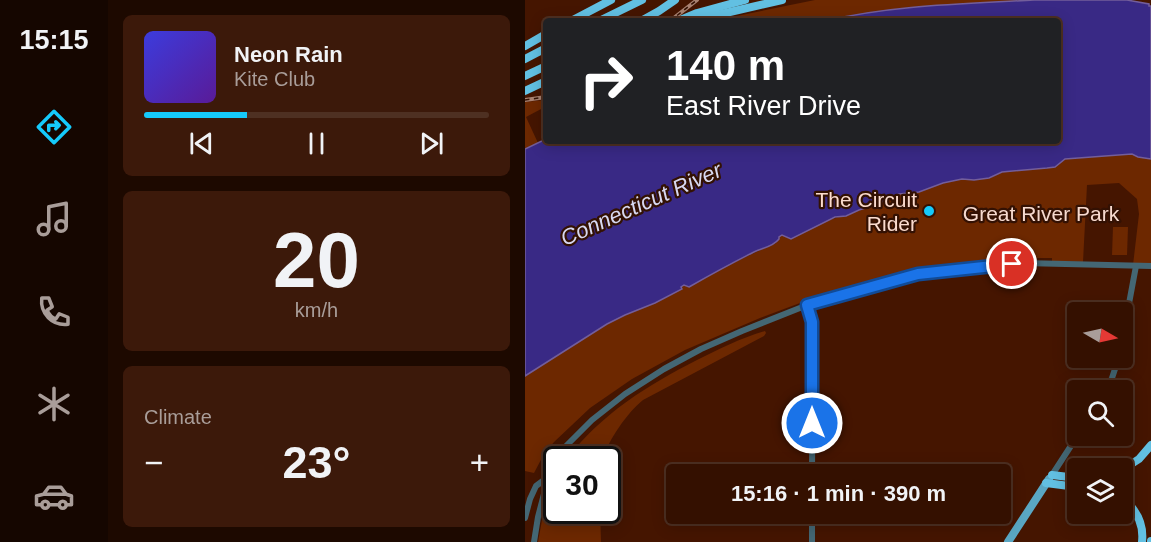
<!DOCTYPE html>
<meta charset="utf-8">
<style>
body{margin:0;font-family:Helvetica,sans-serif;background:#3c190a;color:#f1f3f6;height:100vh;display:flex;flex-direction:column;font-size:22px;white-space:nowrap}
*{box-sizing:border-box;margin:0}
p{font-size:20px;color:#a99d99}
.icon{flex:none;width:33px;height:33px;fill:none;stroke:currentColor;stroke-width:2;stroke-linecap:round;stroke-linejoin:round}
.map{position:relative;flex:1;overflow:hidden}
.panel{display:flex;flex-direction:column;gap:15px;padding:15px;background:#1d0900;width:417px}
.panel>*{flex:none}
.hud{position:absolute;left:18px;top:18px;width:518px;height:126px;border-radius:6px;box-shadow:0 3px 15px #0003,0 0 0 2px #4e3022;background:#202124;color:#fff;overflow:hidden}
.needle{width:39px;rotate:99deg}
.controls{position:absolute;left:542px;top:302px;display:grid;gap:12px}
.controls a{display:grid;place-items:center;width:66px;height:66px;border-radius:6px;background:#341000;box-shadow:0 3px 15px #0003,0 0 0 2px #4e3022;font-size:30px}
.speed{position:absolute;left:18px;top:446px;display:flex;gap:12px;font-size:30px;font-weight:700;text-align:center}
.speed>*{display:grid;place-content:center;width:78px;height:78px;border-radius:50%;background:#341000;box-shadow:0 3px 15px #0003,0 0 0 2px #4e3022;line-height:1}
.speed .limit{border:3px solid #111;border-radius:9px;background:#fff;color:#111}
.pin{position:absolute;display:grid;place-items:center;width:51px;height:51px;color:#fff;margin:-26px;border:3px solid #fff;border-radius:50%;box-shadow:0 2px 6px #0007}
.me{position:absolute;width:66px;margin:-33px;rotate:0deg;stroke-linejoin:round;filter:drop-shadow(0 0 4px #0008)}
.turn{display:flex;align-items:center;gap:21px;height:126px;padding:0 24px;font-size:27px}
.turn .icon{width:78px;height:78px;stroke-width:2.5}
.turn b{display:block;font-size:42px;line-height:51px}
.big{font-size:45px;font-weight:800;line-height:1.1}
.panel .card{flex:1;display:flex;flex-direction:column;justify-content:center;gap:9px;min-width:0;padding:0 21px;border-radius:9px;background:#3c190a}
.panel .dial{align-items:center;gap:0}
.dial b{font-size:78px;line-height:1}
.song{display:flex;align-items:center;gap:18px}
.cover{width:72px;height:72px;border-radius:9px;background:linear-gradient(135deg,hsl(240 70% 55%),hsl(270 70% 35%))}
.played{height:6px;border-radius:3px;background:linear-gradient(90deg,#15cafb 30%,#4e3022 30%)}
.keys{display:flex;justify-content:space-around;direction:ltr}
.heat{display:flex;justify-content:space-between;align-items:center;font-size:33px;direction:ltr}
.trip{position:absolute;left:141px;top:464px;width:345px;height:60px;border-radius:6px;background:#341000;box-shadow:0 3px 15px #0003,0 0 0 2px #4e3022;font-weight:800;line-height:60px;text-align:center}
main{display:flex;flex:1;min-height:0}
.menu{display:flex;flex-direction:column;width:108px;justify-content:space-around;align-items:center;background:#150600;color:#a99d99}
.menu .icon{width:42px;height:42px}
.menu .current{color:#15cafb}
.menu b{font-size:27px;color:#f1f3f6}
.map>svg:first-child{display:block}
</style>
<main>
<nav class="menu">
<b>15:15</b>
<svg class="icon current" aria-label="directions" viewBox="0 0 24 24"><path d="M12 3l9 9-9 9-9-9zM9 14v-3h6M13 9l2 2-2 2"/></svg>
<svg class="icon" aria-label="music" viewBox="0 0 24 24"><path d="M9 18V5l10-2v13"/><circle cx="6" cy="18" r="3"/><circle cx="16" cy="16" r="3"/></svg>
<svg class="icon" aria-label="phone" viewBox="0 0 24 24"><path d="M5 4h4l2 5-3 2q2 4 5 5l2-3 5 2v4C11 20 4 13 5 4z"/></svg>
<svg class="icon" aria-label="climate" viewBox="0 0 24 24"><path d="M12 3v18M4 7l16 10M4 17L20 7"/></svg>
<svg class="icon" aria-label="car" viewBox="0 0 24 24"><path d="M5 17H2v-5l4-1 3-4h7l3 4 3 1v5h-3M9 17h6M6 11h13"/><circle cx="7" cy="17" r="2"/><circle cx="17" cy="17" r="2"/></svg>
</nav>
<section class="panel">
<div class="card">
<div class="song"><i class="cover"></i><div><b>Neon Rain</b><p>Kite Club</p></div></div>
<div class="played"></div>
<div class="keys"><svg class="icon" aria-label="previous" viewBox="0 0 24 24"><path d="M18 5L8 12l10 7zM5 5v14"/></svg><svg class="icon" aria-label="pause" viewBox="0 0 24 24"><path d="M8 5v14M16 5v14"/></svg><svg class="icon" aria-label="next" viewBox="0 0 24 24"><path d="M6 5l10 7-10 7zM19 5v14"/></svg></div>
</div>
<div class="card dial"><b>20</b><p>km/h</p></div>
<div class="card"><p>Climate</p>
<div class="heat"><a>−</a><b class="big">23°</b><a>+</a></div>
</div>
</section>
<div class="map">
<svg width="626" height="542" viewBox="0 0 626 542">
<rect width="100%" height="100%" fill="#451500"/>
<g fill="#6d2800">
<polygon points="290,0 509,0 399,6 326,15 300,21 187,21"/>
<polygon points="21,100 21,114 18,108 1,117 13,143 0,149 0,102"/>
<path d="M607 154 613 157 626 159V263L608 265 614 214 612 199 594 183 562 185 558 262 527 261V258H491L389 270 283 300 235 318 160 350 107 379 65 408 29 442 19 454 9 473 0 471V376L82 324 100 315 130 303 159 285 164 287C193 270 222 256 251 243L253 237 257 235 266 239C292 222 320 215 349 206 359 202 369 194 380 194L418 183 437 179 449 180 464 178 477 172 522 168 530 167 540 159Z"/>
<polygon points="588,227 603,227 602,255 587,255"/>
<path d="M240 331 241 333 239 336 118 400C103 412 83 440 78 459H42C76 414 123 385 172 360 194 349 216 338 240 331Z"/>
<polygon points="31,476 32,510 75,510 76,542 13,542 20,504"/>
</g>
<path fill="#392985" stroke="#735e9b" stroke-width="1.5" d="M509 0H602L624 4V6H626V159L613 157 607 154 540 159 530 167 522 168 477 172 464 178 449 180 437 179 418 183 394 192 374 194 350 205 334 210 321 216 310 217 266 239 257 235 254 237V239C248 247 237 248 229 252 207 263 185 275 164 287L159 285 156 287 157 289 130 303 100 315 82 324 0 376V149L21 139V141H532V21H300C368 5 439 4 509 0Z"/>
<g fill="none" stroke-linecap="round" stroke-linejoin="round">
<g stroke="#446774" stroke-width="6">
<polyline points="282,305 287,318 288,328 287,474"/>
<polyline points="597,341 611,266"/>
<polyline points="581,390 587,378 594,357"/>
<polyline points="527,475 553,435"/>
<polyline points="0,518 5,499 11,486 19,480 30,460 41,446 67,420 100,394 139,369 176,349 217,331 290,302 379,277 400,273 498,263 626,266"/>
<polyline points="9,542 13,517 20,490 19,480"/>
<polyline points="287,542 287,513"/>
</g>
<polyline stroke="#5aa7c3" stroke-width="8" points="483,542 524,479"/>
<g stroke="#62c0e2" stroke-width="8">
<polyline points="46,21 86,0"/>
<polyline points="74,21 117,0"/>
<polyline points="116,21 134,11 150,0"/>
<polyline points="153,21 172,13 220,0"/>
<polyline points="166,21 257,0"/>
<polyline points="0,46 21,34"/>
<polyline points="0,59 21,48"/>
<polyline points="0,76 21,66"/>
<polyline points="0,91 21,81"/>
<polyline points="597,470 614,459 626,445"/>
<polyline points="527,475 552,478"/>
<polyline points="521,483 552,487"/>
<path d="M597 498C611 509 619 524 617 542"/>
<polyline points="626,542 626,541"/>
</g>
<defs>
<g id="rail">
<polyline points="145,21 172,0"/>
<polyline points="0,100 21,97"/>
</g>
</defs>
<use href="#rail" stroke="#a98271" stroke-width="4"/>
<use href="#rail" stroke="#331103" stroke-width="1.5" stroke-dasharray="4.5" stroke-linecap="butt"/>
</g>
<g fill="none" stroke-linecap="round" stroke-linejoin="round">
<defs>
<polyline id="route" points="287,423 287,322 282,305 393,274 487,264"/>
</defs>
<use href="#route" stroke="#114b97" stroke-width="15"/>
<use href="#route" stroke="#1a73e8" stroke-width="10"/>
</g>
<circle fill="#15cafb" stroke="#331103" stroke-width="2" cx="404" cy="211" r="6"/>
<g text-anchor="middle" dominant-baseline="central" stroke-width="4.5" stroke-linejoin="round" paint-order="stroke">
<g font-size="21" fill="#fbdbce" stroke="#331103" text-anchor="end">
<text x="392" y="199">The Circuit<tspan x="392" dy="24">Rider</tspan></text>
</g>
<g font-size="21" fill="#f7dacf" stroke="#331103">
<text x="516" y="213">Great River Park</text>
</g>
<g font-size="22" font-style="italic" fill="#d7d8f1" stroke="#331103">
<text transform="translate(116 204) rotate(-24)">Connecticut River</text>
</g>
</g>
</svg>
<div class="controls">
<a><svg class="needle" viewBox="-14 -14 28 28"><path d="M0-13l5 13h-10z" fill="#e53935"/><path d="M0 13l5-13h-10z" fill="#a99d99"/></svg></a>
<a><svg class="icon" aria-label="search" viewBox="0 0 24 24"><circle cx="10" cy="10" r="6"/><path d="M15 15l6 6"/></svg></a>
<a><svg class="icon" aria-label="layers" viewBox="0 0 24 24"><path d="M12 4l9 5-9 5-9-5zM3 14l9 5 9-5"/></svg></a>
</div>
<div class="speed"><div class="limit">30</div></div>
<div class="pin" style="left:487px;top:264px;background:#d93025"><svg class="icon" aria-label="arrive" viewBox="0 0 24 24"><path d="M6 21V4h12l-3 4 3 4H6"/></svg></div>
<svg class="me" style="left:287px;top:423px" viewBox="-20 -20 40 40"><circle r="17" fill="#1a73e8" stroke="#fff" stroke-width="3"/><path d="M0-11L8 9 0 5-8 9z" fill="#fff"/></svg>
<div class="trip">15:16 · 1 min · 390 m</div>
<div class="hud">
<div class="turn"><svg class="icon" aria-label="right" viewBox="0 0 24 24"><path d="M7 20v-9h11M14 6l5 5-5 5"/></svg><div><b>140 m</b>East River Drive</div></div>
</div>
</div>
</main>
